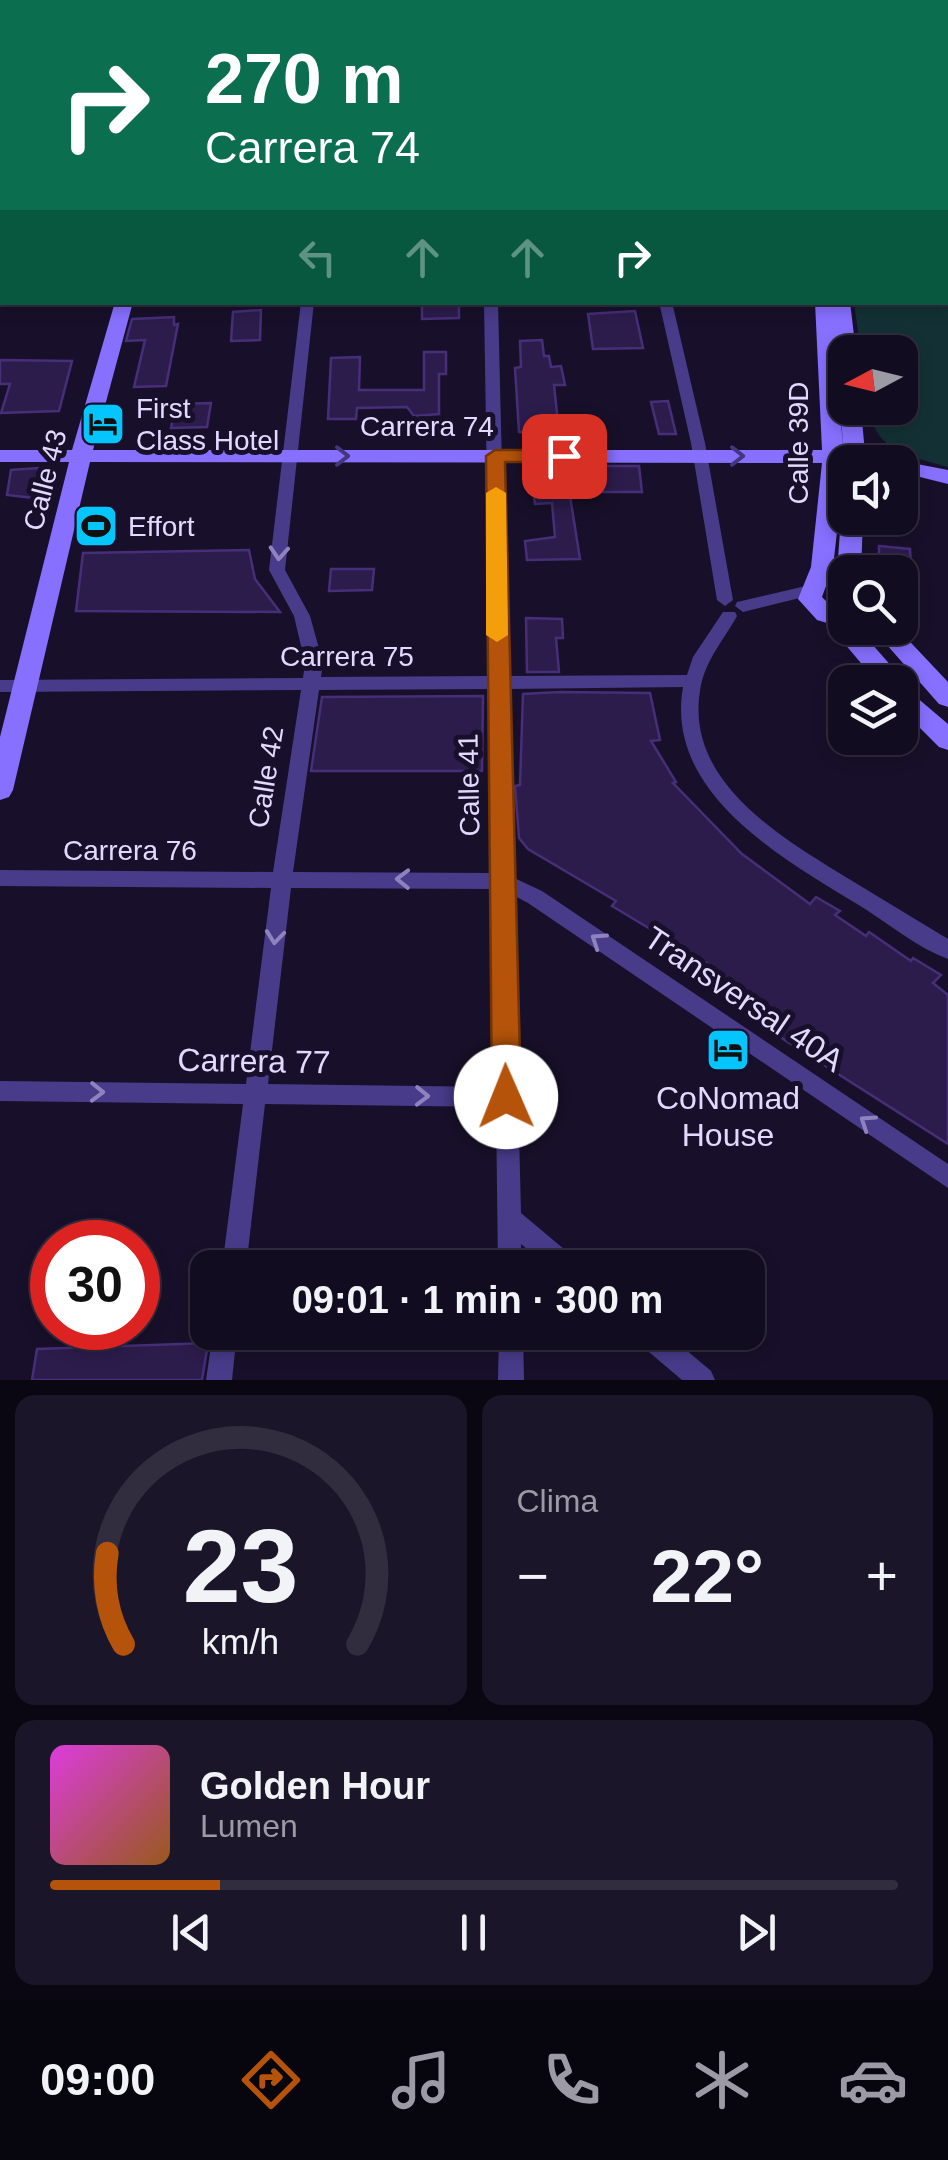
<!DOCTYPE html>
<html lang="es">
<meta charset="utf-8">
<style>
body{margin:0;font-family:Helvetica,sans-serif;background:#1b1529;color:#f1f3f6;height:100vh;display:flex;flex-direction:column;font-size:38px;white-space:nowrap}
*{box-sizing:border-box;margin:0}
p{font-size:32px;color:#9c9ba5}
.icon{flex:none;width:55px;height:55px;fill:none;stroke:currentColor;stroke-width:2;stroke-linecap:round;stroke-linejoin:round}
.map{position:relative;height:1380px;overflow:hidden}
.side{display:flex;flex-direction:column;gap:15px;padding:15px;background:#0a0712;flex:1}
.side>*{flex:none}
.top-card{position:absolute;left:0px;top:0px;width:950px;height:305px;box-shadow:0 5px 15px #0003,0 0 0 2px #312c3e;background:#0b6e4f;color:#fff;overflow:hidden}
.needle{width:65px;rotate:263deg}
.tools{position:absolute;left:828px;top:335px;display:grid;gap:20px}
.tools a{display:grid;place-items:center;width:90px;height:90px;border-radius:20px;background:#120c20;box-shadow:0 5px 15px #0003,0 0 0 2px #312c3e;font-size:50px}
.speed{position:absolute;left:30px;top:1220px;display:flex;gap:20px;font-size:50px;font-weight:700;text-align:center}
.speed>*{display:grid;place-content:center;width:130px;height:130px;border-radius:50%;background:#120c20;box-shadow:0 5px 15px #0003,0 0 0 2px #312c3e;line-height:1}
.speed .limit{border:15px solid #d22;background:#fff;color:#111}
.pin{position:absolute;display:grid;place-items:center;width:85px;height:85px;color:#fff;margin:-42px;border-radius:20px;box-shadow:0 5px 15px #0006}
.me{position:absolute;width:110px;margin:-55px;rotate:359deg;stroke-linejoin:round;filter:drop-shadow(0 0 8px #0008)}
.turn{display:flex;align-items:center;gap:35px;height:210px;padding:0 40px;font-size:45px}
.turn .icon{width:130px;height:130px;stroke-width:2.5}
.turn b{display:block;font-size:70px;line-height:85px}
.lanes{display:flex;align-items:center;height:95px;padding:0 40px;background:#0003;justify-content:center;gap:50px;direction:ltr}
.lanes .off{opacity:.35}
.big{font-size:75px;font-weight:700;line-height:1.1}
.side .card{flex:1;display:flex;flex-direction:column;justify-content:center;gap:15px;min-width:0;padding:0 35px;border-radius:20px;background:#1b1529}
.side .dial{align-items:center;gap:0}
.dial svg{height:260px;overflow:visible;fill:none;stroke:#312c3e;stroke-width:7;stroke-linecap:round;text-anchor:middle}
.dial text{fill:#f1f3f6;stroke:none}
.song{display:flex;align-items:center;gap:30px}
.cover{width:120px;height:120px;border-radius:15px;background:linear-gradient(135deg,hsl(300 70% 55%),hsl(30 70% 35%))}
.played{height:10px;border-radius:5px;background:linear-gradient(90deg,#b45309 20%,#312c3e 20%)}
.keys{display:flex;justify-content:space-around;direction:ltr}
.heat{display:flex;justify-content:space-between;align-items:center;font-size:55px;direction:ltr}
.side .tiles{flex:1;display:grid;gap:15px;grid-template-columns:1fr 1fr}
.card:last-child{grid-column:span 2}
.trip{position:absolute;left:190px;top:1250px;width:575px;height:100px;border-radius:20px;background:#120c20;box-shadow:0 5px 15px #0003,0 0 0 2px #312c3e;font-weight:700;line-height:100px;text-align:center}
.tab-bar{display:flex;height:160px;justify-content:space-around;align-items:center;background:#07050d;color:#9c9ba5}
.tab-bar .icon{width:70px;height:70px}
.tab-bar .active{color:#b45309}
.tab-bar b{font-size:45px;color:#f1f3f6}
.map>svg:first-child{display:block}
</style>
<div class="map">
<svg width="948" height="1380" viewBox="0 0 948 1380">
<rect width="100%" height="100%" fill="#18102a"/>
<path fill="#133134" d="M944 303 948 307V467C910 456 875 452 869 408H900V352H861L854 303Z"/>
<g fill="#2c1c4c" stroke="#462e78" stroke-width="2.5">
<polygon points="422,302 459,302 459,318 422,319"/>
<polygon points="261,310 260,340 231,341 233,312"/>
<polygon points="635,311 643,348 593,349 588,314"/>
<polygon points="174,317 174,325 178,324 166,386 134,387 145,340 126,341 132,319"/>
<polygon points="542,340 544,356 549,356 551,367 561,366 565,385 554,385 559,432 519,432 515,368 521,367 520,341"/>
<polygon points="424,352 446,352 446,374 439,374 439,414 414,416 407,407 357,408 356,419 328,419 331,358 360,357 359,390 424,390"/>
<polygon points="0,360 72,361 59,411 1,413 10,384 0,384"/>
<polygon points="668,401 676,434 659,434 651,402"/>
<polygon points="211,403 207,427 171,428 176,404"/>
<polygon points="597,466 639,466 642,492 600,492"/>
<polygon points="38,468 34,498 7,495 11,470"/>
<polygon points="550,477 567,477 580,559 527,560 525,541 555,537 552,503 535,504 532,482 551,481"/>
<polygon points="879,546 910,549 911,568 879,567"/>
<polygon points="249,550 255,579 280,612 76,611 83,553"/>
<polygon points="331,569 374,569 372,590 329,591"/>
<polygon points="526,618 562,619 563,638 556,638 559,672 527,672"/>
<polygon points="560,692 650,693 660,740 651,741 676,782 673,783 742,854 810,904 816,897 840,911 835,915 866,936 869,932 911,961 913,958 941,975 933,983 948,995 948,1144 758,1023 764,1015 702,975 710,965 612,906 616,901 528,849 519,838 515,786 520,785 523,694"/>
<polygon points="483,696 482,771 311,771 322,697"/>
<polygon points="208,1343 202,1380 32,1380 37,1349"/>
</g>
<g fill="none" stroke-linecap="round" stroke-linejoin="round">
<g fill="#483b8a" fill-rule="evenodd">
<polygon points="338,0 348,0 349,2 340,2"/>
<polygon points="429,0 440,0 442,2 431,2"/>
<polygon points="476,0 486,0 487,2 478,2"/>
<polygon points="588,0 598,0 599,2 590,2"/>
<polygon points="604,0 614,0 616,2 606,2"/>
<polygon points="709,0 719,0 721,2 711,2"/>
<polygon points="727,0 737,0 739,2 729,2"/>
<polygon points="849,0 860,0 862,2 851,2"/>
<polygon points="918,0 946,0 943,2 917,2"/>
<rect x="0" y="54" width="2" height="6"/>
<path d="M301 302H314L285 570 310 616 323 663 321 677 490 676 484 302H498L507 676 687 675 693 657 723 612H735L737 616C723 641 704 662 700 691 685 783 784 839 849 879 882 899 915 919 948 939V959C918 948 889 924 862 907 786 860 664 795 683 687L507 689 512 877 542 891 948 1164V1188L528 903 513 895 521 1213 577 1260 580 1268H549L521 1244 522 1268H498L496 1107 265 1104 246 1268H222L243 1104 0 1101V1081L246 1084 271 888 0 886V870L273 872 301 690 0 692V680L303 678 305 663 294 616 269 570ZM490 689 492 873 293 872 319 690ZM291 888 493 889 495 1087 268 1084Z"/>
<polygon points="659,302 672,302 705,443 733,600 725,606 717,600 691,443"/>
<polygon points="810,585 816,586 818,590 816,594 743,612 735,606 737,602"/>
<polygon points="213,1332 237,1332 232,1380 206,1380"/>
<polygon points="499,1332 523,1332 524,1380 498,1380"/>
<polygon points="633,1332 665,1332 711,1371 715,1380 682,1380 636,1341"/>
</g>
<g fill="#8770ff" fill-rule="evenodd">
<polygon points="2,117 2,131 0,132 0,118"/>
<rect x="0" y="269" width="2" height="10"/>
<polygon points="115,302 133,302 93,450 822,450 815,302 850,302 856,352 845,352 845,358 837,352 843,452 841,408 845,403 845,408 861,408 865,454 948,470 948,484 900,472 900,462 845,462 833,567 822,597 832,607 845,610 845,628 858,628 900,676 902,685 948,724 948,750 939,747 900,708 900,682 877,682 827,623 817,620 798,599 811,567 822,463 90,462 13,790 9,797 0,800 0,737 69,462 0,462 0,450 72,450"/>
<polygon points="845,513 845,518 863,518 861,572 845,572 845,579 837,572 841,518"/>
<polygon points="872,628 897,628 948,682 948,707 939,704"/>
</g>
</g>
<defs><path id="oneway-chevron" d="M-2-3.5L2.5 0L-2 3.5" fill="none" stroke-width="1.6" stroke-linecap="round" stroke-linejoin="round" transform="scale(2.5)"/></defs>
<g stroke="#44367f">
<use href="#oneway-chevron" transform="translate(342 456)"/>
<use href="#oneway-chevron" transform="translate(737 456)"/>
</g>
<g stroke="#8e82bf">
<use href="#oneway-chevron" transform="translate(279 553) rotate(94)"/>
<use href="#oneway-chevron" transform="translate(403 879) rotate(-179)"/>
<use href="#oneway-chevron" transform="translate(275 937) rotate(96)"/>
<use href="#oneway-chevron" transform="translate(598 940) rotate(-146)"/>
<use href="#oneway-chevron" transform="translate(97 1092) rotate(1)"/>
<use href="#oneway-chevron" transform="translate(422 1096) rotate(1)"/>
<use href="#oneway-chevron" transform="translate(867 1122) rotate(-146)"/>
</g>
<polygon fill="#b45309" stroke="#753606" stroke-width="2.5" points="495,450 564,450 573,456 564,462 505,462 521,1097 516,1107 506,1110 496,1107 492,1097 486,456"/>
<polygon fill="#f59e0b" points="496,487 506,493 508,635 497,642 486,635 486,493"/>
<defs>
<symbol id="hotel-square" viewBox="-11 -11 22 22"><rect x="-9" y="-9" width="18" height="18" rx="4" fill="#05c5ff" stroke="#18102a"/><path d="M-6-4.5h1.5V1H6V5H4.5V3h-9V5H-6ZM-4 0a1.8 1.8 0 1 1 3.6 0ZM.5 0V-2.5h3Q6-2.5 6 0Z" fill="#111"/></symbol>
<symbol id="stadium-square" viewBox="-11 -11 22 22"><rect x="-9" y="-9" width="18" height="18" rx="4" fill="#05c5ff" stroke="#18102a"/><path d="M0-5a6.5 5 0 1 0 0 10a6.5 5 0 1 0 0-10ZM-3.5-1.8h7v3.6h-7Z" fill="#111"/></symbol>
</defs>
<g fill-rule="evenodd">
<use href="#hotel-square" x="78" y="399" width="50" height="50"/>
<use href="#stadium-square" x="71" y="501" width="50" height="50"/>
<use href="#hotel-square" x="703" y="1025" width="50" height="50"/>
</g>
<g text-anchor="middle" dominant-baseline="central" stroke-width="10" stroke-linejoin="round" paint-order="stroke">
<g font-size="28" fill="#e3d9ff" stroke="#18102a" text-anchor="start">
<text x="136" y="408">First<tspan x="136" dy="32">Class Hotel</tspan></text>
<text x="128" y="526">Effort</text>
</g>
<g font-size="28" fill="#e3d9ff" stroke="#18102a">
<text x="427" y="426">Carrera 74</text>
<text transform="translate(798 443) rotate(-90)">Calle 39D</text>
<text transform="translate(45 480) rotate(-76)">Calle 43</text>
<text x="347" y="656">Carrera 75</text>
<text transform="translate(266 777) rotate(-81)">Calle 42</text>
<text transform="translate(469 785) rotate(-91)">Calle 41</text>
<text x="130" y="850">Carrera 76</text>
</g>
<g font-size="32" fill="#e3d9ff" stroke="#18102a">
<text transform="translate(744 999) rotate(34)">Transversal 40A</text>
<text transform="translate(254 1061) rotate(1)">Carrera 77</text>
</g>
<g font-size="32" fill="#e3d9ff" stroke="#18102a">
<text x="728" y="1098">CoNomad<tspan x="728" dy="37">House</tspan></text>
</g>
</g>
</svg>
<div class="tools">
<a><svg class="needle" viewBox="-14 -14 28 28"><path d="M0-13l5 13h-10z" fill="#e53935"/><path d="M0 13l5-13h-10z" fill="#9c9ba5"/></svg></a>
<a><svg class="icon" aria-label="sound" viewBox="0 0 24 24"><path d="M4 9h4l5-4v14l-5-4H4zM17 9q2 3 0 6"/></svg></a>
<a><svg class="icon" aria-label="search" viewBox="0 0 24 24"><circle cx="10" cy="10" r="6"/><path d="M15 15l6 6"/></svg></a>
<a><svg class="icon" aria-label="layers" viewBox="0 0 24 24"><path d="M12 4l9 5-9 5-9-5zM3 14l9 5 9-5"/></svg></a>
</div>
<div class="speed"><div class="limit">30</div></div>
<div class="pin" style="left:564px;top:456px;background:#d93025"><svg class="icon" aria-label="arrive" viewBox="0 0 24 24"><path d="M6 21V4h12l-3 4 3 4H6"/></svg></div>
<svg class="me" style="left:506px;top:1097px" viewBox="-20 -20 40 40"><circle r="19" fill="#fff"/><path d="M0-13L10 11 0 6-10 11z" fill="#b45309"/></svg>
<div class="trip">09:01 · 1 min · 300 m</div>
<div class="top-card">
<div class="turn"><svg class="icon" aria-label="right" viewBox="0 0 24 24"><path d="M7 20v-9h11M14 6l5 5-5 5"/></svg><div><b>270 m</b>Carrera 74</div></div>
<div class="lanes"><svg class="icon off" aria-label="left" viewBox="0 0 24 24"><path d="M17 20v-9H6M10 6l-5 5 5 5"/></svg><svg class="icon off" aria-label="ahead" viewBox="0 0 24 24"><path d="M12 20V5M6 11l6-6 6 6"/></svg><svg class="icon off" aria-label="ahead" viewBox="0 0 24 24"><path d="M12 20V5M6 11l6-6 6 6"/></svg><svg class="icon" aria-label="right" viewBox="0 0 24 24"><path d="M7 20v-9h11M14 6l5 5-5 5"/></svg></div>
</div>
</div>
<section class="side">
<div class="tiles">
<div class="card dial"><svg viewBox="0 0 100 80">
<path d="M14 69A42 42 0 1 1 86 69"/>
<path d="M14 69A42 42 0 0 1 9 41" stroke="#b45309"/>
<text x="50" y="56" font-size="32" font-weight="700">23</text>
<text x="50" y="72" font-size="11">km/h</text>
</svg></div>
<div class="card"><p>Clima</p>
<div class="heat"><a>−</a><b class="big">22°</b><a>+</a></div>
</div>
<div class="card">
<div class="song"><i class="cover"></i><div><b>Golden Hour</b><p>Lumen</p></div></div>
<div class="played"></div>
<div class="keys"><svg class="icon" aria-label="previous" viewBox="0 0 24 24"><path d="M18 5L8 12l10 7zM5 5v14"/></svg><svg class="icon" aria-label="pause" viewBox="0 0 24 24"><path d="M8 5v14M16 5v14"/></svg><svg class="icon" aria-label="next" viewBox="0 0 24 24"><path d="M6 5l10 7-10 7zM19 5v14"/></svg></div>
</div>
</div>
</section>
<nav class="tab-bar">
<b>09:00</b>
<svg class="icon active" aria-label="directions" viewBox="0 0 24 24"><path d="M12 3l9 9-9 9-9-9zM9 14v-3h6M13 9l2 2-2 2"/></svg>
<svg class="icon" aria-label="music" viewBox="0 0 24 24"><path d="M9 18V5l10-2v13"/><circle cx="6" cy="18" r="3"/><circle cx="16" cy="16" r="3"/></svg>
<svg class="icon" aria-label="phone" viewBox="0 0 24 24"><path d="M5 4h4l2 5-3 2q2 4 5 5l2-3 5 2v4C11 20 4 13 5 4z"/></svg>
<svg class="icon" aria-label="climate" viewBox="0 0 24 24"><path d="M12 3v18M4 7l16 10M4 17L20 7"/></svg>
<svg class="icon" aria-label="car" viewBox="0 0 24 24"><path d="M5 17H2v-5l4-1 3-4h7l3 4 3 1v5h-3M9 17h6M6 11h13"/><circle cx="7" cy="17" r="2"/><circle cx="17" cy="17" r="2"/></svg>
</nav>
